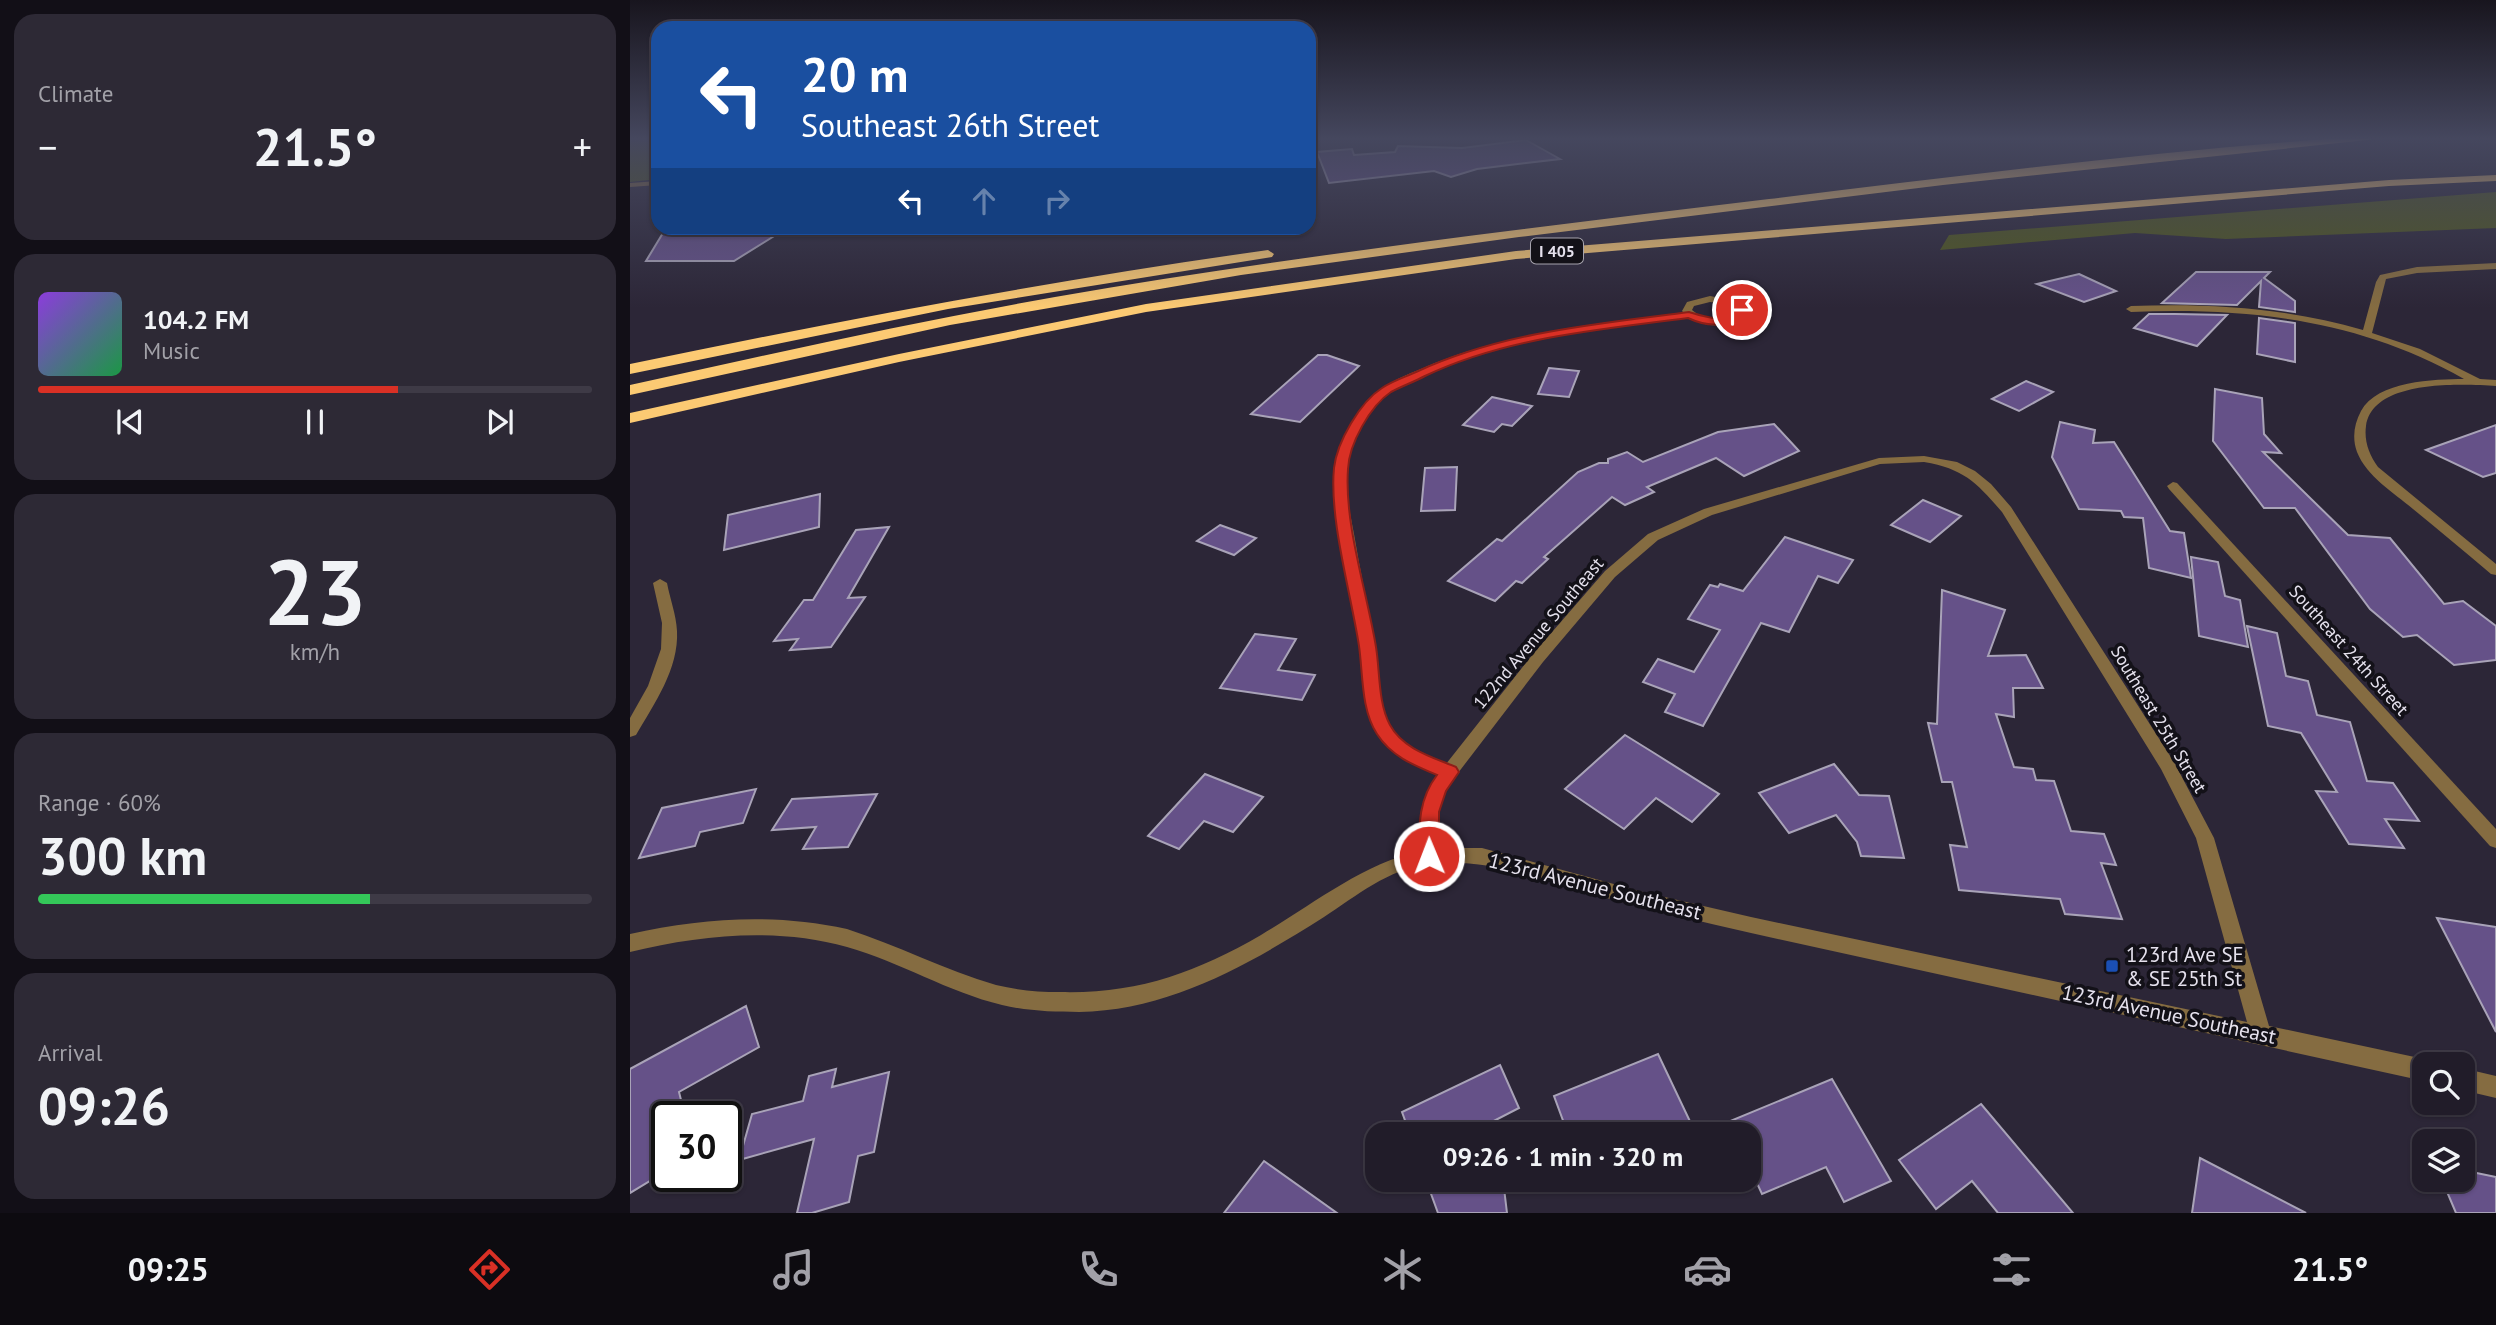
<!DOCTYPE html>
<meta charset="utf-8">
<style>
body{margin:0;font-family:"PT Sans",sans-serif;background:#2d2935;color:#f1f3f6;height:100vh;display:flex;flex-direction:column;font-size:26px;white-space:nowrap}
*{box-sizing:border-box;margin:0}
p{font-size:23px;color:#a2a1a8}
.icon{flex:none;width:38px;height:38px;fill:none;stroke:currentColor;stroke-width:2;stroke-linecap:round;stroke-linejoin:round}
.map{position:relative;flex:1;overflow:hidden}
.panel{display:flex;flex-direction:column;gap:14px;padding:14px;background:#120f17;width:630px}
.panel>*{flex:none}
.banner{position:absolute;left:21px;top:21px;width:665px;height:214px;border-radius:21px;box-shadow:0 2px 5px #0004,0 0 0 2px #3e3a46;background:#1a4fa0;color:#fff;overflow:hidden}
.controls{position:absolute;left:1782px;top:1052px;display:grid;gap:14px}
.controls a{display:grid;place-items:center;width:63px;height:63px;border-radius:14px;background:#211c29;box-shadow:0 2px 5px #0004,0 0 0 2px #3e3a46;font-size:35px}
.speed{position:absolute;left:21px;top:1101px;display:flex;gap:14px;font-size:35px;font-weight:700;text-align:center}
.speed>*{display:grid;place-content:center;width:91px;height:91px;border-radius:50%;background:#211c29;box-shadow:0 2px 5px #0004,0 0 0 2px #3e3a46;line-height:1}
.speed .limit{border:4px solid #111;border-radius:10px;background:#fff;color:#111}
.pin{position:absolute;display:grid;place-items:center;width:60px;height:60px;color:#fff;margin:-30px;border:4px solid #fff;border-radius:50%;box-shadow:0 2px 7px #0007}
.me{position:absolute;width:77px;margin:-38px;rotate:359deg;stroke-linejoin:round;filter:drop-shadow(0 0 5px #0008)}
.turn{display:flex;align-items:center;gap:24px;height:147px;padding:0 35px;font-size:32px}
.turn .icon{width:91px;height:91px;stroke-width:2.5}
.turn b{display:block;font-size:49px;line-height:60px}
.lanes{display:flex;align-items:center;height:66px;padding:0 35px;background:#0003;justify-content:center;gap:35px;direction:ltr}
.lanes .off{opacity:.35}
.big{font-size:52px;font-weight:800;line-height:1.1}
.panel .widget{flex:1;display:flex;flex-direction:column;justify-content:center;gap:10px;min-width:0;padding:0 24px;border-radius:21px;background:#2d2935}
.panel .dial{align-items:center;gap:0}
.dial b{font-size:91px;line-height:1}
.song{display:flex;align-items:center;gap:21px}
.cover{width:84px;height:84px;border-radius:10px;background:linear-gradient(135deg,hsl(270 70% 55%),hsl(140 70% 35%))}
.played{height:7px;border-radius:4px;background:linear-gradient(90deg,#d93025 65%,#3e3a46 65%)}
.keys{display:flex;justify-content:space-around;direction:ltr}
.heat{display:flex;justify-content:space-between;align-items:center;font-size:38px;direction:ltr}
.charge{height:10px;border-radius:5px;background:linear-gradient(90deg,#34c759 60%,#3e3a46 0)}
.trip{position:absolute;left:735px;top:1122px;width:396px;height:70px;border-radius:21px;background:#211c29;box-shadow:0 2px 5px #0004,0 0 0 2px #3e3a46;font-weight:800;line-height:70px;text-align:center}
.tab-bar{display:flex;height:112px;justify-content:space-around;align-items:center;background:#0d0b10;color:#a2a1a8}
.tab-bar .icon{width:49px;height:49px}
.tab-bar .selected{color:#d93025}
.tab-bar b{font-size:32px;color:#f1f3f6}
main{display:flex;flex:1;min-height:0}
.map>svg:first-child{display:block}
</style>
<main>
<section class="panel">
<div class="widget"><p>Climate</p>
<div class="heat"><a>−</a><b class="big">21.5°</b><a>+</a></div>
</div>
<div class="widget">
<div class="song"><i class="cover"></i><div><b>104.2 FM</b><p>Music</p></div></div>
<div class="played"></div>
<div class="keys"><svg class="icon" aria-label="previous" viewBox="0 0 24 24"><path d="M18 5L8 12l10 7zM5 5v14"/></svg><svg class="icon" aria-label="pause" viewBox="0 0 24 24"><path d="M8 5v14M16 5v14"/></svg><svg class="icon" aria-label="next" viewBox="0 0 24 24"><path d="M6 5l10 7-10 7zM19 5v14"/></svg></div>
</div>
<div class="widget dial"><b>23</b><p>km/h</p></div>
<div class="widget"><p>Range · 60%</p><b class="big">300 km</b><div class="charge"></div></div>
<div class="widget"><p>Arrival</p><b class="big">09:26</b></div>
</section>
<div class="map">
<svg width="1866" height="1213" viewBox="0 0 1866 1213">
<rect width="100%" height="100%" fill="#2c2637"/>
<g fill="#50571b">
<polygon points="0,138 28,138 28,179 0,182"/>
<polygon points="1866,192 1866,228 1596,239 1505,233 1310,250 1319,235"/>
</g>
<g fill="#655188" stroke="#a9a3b8" stroke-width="2">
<polygon points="896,140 930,159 847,169 821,177 804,171 699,183 687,152 722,149 724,155 765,152 768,146 832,148"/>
<polygon points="36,228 157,228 104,261 16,261"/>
<polygon points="1566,272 1640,272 1634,278 1665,301 1665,312 1629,307 1631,281 1607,305 1532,303"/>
<polygon points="1449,274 1486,291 1454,302 1407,284"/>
<polygon points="1519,314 1545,314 1597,315 1567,346 1504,328"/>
<polygon points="1629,318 1665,323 1665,362 1627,354"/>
<polygon points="688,355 697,355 729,366 670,422 621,414"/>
<polygon points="919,368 949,371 939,397 908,394"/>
<polygon points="1396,381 1423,392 1389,411 1362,399"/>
<polygon points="1585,389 1632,398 1634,434 1651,453 1633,452 1718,535 1760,538 1814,604 1833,601 1866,626 1866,660 1824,665 1787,635 1773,637 1740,609 1665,508 1634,508 1583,441"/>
<polygon points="862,397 902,406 882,426 872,424 864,432 833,425"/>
<polygon points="1430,422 1465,430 1463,443 1484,442 1540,531 1554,533 1561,578 1519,568 1513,518 1494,517 1491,511 1449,509 1422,457"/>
<polygon points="1144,424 1169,451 1114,476 1086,458 1017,487 1024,492 995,505 982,497 914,557 918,559 892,583 886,581 865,601 818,581 867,539 872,541 948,472 969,463 978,463 978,459 997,452 1013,462 1088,432"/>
<polygon points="1866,425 1866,473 1853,477 1796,450"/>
<polygon points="827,467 825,510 791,511 795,468"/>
<polygon points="190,494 189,527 94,550 98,515"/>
<polygon points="1293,500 1331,516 1300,542 1261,525"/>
<polygon points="590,525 626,538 604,555 567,541"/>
<polygon points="259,527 218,598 235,597 201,647 160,650 168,639 144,641 174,600 183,600 226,530"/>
<polygon points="1155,537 1223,560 1208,583 1188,576 1159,632 1131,623 1073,726 1035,712 1045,694 1013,682 1028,659 1064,672 1090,630 1058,619 1080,585 1088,587 1090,584 1113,591"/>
<polygon points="1561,557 1588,562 1595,596 1610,600 1618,647 1569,636"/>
<polygon points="1312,590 1375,610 1358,656 1396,655 1413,688 1383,688 1384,717 1366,714 1384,767 1403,769 1406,780 1424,781 1441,831 1474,834 1486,865 1471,863 1492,919 1435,914 1430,899 1329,890 1320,845 1337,847 1322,782 1312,782 1298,723 1307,724"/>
<polygon points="1617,626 1647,633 1656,676 1678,681 1687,715 1720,722 1737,781 1763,783 1789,821 1755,819 1774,848 1719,844 1686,791 1707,792 1671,733 1638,726"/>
<polygon points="625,634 666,639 648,670 685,675 672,700 590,688"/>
<polygon points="995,735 1024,753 1089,794 1062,822 1026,798 994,829 935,789"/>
<polygon points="1204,764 1229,795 1259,796 1274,858 1231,856 1227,842 1206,815 1159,833 1129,793"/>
<polygon points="575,774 633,797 603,832 574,821 549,849 518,836"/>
<polygon points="126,789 113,823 70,832 65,846 9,858 32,808"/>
<polygon points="247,794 218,847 173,849 186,827 142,830 162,799"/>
<polygon points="1807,918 1866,927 1866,1032"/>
<polygon points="116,1006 129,1047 49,1092 55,1116 37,1116 37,1161 32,1164 33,1173 0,1193 0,1069"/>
<polygon points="1028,1054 1066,1134 938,1134 924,1096"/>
<polygon points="870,1065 889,1108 852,1127 855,1134 780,1134 772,1112"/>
<polygon points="206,1069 202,1087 259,1072 244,1152 228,1156 219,1202 182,1213 167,1213 184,1139 109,1160 122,1114 173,1101 179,1076"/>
<polygon points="1202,1079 1261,1181 1214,1202 1196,1167 1132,1194 1118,1164 1118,1134 1069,1134"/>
<polygon points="1351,1104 1443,1213 1368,1213 1342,1181 1306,1209 1269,1160"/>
<polygon points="1570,1158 1676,1213 1562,1213"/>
<polygon points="634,1161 707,1213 594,1213"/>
<polygon points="1832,1170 1866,1177 1866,1213 1826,1213 1812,1180 1832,1180"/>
<polygon points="796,1180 873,1180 877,1213 808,1213"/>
</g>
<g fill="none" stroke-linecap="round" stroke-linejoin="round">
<g fill="#856c41" fill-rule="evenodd">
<path d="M1866 263V269L1787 273 1756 279 1742 333 1790 349 1850 379 1866 380V386C1831 384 1743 379 1736 426 1734 441 1739 455 1748 467L1866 564V575L1861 574C1835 552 1809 530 1783 509 1763 492 1737 477 1727 452 1722 438 1724 424 1731 411 1747 381 1805 379 1834 379 1731 320 1618 307 1501 312L1496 309 1501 306C1580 303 1657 308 1733 330L1746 282 1750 275 1787 267Z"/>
<path d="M1080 296C1094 299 1113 298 1117 314 1101 329 1077 328 1059 318 977 328 894 337 816 366 797 373 774 381 758 394 736 413 720 442 717 471 715 492 720 513 724 534 730 571 738 607 745 643 749 670 746 703 760 726 772 746 795 756 816 764L903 654 975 571 1018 534 1074 509 1249 458 1294 456 1327 462 1345 471 1361 484 1381 507 1544 762 1584 838 1639 1026 1794 1059 1802 1064H1794V1081L1121 933C1073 922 1025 911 977 898 921 883 857 856 798 864 759 869 726 896 694 917 618 965 540 1010 449 1012 423 1012 397 1011 372 1005 318 992 270 962 217 947 146 927 70 935 0 952V934C72 918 144 913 217 929 267 945 315 970 366 985 387 990 408 992 430 992 507 994 565 973 631 935 682 905 732 864 790 851 790 822 790 798 808 775 785 766 761 755 748 734 730 705 734 668 729 636 723 603 717 570 711 537 708 514 702 491 705 468 710 439 727 411 749 391 761 381 776 375 791 369 873 333 965 324 1054 313L1052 311 1057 302ZM1080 302 1101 305 1107 313C1093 323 1076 322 1062 310L1064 306ZM1294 462C1334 469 1346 482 1372 512L1531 769 1566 838 1617 1022 1121 917 1013 892 852 848H808V812L815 790 913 662 985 577 1028 540 1082 515 1250 464Z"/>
<polygon points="1543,482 1547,483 1866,829 1866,848 1860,846 1539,489 1537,486"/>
<path d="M30 579 37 583C40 599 46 614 47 631 49 669 24 704 6 735L0 737V718L18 686 31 649 32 623 23 583Z"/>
<polygon points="1832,1068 1866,1076 1866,1098 1832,1090"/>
</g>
<polygon fill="#856c41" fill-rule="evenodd" points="28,181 28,185 0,187 0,183"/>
<g fill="#fcca73" fill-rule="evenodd">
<path d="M1709 138H1756L1313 185 889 237 611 275 320 325 0 395V385C141 354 282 322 425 297 662 256 900 228 1139 199 1328 176 1518 152 1709 138Z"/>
<polygon points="1866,175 1866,181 1759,186 886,259 516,312 269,362 0,423 0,413 269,354 516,304 886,251 1759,180"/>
<path d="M638 250 644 254 642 257 318 309 0 374V364C212 320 424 280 638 250Z"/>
</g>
</g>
<linearGradient id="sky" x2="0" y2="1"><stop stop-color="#18151e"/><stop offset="0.45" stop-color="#45475e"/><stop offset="1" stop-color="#45475e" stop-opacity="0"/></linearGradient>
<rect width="1866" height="308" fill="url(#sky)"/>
<path fill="#d93025" stroke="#8d1f18" stroke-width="2" d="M1109 308 1118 310 1112 320C1092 326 1077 327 1058 318 969 330 877 337 795 376 784 382 772 386 761 392 740 406 719 444 718 469 714 524 737 592 746 647 750 671 748 703 760 725 773 749 802 757 826 767L829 772 816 791 809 812V856L806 862 799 864 792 862 789 856C789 826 788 800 807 775 783 765 761 756 747 734 731 710 733 674 729 646 721 594 699 519 704 468 707 442 730 402 752 388 762 381 775 377 786 372 872 332 966 324 1059 312 1076 317 1087 321 1104 316Z"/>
<rect fill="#1a4fb4" stroke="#131118" stroke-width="2.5" x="1475" y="959" width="14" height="14" rx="3.5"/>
<g text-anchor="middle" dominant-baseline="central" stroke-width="7" stroke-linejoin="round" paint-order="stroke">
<rect fill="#131118" stroke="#a6a3ad" stroke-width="2" x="901" y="238.5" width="52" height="25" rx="5"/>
<g font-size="16" font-weight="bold" fill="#e5e1ed">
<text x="927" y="251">I 405</text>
</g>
<g font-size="18" fill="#e5e1ed" stroke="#131118">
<text transform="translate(908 633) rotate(-50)">122nd Avenue Southeast</text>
<text transform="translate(1719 650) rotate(48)">Southeast 24th Street</text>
<text transform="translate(1529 719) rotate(59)">Southeast 25th Street</text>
</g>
<g font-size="21" fill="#e5e1ed" stroke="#131118">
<text transform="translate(965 886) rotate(14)">123rd Avenue Southeast</text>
<text transform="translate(1539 1014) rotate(12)">123rd Avenue Southeast</text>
</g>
<g font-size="21" fill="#e5e1ed" stroke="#131118" text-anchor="start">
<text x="1496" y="954">123rd Ave SE<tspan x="1496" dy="24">&amp; SE 25th St</tspan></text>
</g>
</g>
</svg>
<div class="controls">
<a><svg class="icon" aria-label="search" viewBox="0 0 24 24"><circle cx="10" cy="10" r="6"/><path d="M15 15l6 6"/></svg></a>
<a><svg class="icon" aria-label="layers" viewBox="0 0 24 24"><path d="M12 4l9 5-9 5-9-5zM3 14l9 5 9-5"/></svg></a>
</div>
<div class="speed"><div class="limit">30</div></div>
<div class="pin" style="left:1112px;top:310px;background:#d93025"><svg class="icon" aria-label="arrive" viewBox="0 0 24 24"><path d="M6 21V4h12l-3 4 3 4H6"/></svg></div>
<svg class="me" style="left:799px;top:856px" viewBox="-20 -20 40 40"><circle r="17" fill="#d93025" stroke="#fff" stroke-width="3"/><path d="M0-11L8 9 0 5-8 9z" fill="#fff"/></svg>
<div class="trip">09:26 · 1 min · 320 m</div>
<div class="banner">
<div class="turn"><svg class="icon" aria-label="left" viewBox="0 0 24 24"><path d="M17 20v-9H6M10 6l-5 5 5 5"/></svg><div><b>20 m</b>Southeast 26th Street</div></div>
<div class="lanes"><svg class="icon" aria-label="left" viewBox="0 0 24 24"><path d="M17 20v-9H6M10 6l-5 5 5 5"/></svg><svg class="icon off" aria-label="ahead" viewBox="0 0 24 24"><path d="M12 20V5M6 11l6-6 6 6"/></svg><svg class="icon off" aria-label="right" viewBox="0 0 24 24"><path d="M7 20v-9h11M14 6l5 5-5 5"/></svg></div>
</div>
</div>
</main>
<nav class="tab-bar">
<b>09:25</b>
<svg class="icon selected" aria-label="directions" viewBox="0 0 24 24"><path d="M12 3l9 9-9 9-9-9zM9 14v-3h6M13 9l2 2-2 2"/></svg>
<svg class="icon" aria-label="music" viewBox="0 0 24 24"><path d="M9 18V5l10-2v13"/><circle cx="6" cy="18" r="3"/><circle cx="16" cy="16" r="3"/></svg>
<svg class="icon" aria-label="phone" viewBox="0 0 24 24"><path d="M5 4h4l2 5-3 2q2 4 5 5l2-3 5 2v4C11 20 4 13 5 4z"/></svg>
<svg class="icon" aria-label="climate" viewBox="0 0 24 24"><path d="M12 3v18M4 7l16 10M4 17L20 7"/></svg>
<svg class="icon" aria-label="car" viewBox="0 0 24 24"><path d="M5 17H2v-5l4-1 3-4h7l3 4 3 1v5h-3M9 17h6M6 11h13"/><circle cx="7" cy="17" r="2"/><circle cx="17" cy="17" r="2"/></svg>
<svg class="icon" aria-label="filters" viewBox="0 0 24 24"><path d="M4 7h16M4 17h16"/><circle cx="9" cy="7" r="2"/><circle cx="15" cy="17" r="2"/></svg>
<b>21.5°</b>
</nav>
